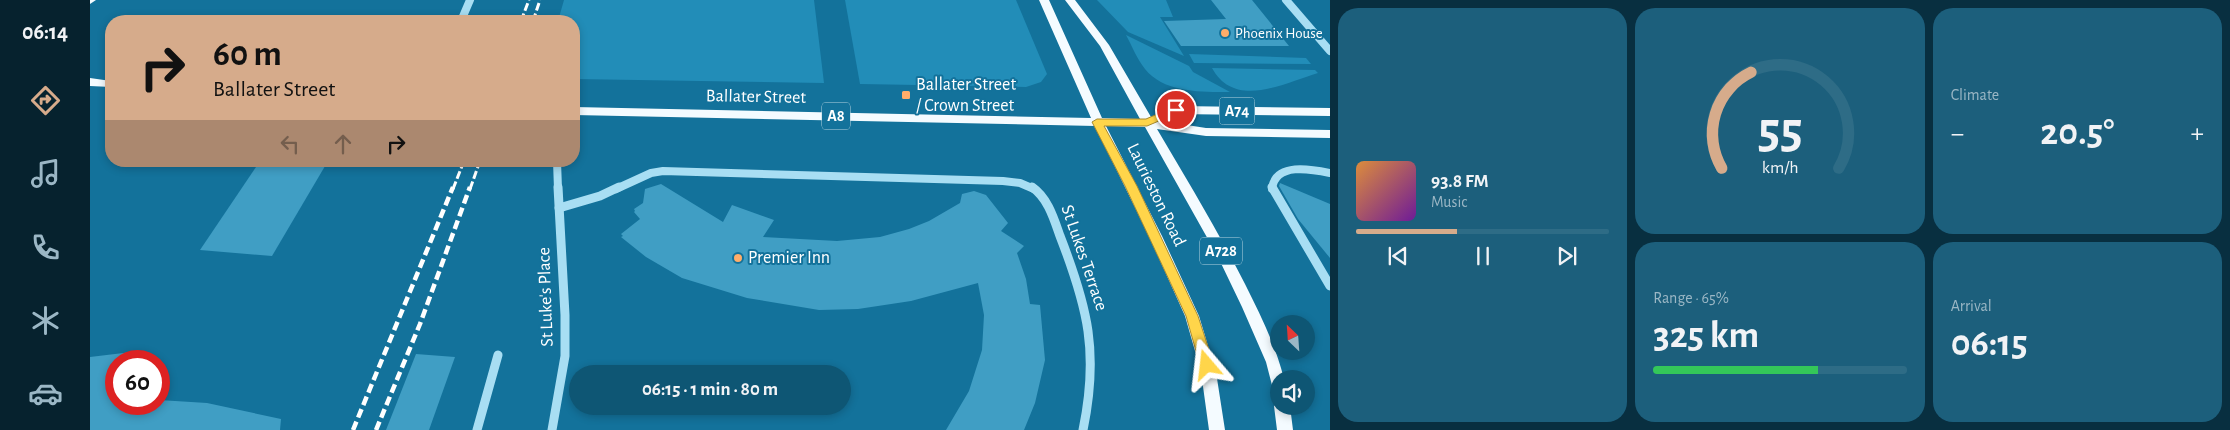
<!DOCTYPE html>
<meta charset="utf-8">
<style>
body{margin:0;font-family:"Alegreya Sans",sans-serif;background:#1c5f7c;color:#f1f3f6;height:100vh;display:flex;flex-direction:column;font-size:19px;white-space:nowrap}
*{box-sizing:border-box;margin:0}
p{font-size:16px;color:#9bb7c5}
.icon{flex:none;width:28px;height:28px;fill:none;stroke:currentColor;stroke-width:2;stroke-linecap:round;stroke-linejoin:round}
.map{position:relative;flex:1;overflow:hidden}
.panel{display:flex;flex-direction:column;gap:8px;padding:8px;background:#082f40;width:900px}
.panel>*{flex:none}
.hud{position:absolute;left:15px;top:15px;width:475px;height:152px;border-radius:20px;box-shadow:0 2px 8px #0003;background:#d6ab8b;color:#111;overflow:hidden}
.needle{width:32px;rotate:335deg}
.fabs{position:absolute;left:1180px;top:315px;display:grid;gap:10px}
.fabs a{display:grid;place-items:center;width:45px;height:45px;border-radius:50%;background:#0e5674;box-shadow:0 2px 8px #0003;font-size:25px}
.speed{position:absolute;left:15px;top:350px;display:flex;gap:10px;font-size:25px;font-weight:700;text-align:center}
.speed>*{display:grid;place-content:center;width:65px;height:65px;border-radius:50%;background:#0e5674;box-shadow:0 2px 8px #0003;line-height:1}
.speed .limit{border:8px solid #d22;background:#fff;color:#111}
.pin{position:absolute;display:grid;place-items:center;width:42px;height:42px;color:#fff;margin:-21px;border:2px solid #fff;border-radius:50%;box-shadow:0 1px 5px #0007}
.me{position:absolute;width:55px;margin:-28px;rotate:343deg;stroke-linejoin:round;filter:drop-shadow(0 0 4px #0008)}
.turn{display:flex;align-items:center;gap:18px;height:105px;padding:0 25px;font-size:22px}
.turn .icon{width:65px;height:65px;stroke-width:2.5}
.turn b{display:block;font-size:35px;line-height:42px}
.lanes{display:flex;align-items:center;height:48px;padding:0 25px;background:#0003;justify-content:center;gap:25px;direction:ltr}
.lanes .off{opacity:.35}
.big{font-size:38px;font-weight:700;line-height:1.1}
.panel .tile{flex:1;display:flex;flex-direction:column;justify-content:center;gap:8px;min-width:0;padding:0 18px;border-radius:20px;background:#1c5f7c}
.panel .dial{align-items:center;gap:0}
.dial svg{height:130px;overflow:visible;fill:none;stroke:#2e6c86;stroke-width:7;stroke-linecap:round;text-anchor:middle}
.dial text{fill:#f1f3f6;stroke:none}
.song{display:flex;align-items:center;gap:15px}
.cover{width:60px;height:60px;border-radius:8px;background:linear-gradient(135deg,hsl(30 70% 55%),hsl(280 70% 35%))}
.played{height:5px;border-radius:2px;background:linear-gradient(90deg,#d6ab8b 40%,#2e6c86 40%)}
.keys{display:flex;justify-content:space-around;direction:ltr}
.heat{display:flex;justify-content:space-between;align-items:center;font-size:28px;direction:ltr}
.charge{height:8px;border-radius:4px;background:linear-gradient(90deg,#34c759 65%,#2e6c86 0)}
.panel .tiles{flex:1;display:grid;gap:8px;grid-template-columns:repeat(3,1fr)}
.tile:first-child{grid-row:span 2}
.trip{position:absolute;left:479px;top:365px;width:282px;height:50px;border-radius:25px;background:#0e5674;box-shadow:0 2px 8px #0003;font-weight:700;line-height:50px;text-align:center}
main{display:flex;flex:1;min-height:0}
.tabs{display:flex;flex-direction:column;width:90px;justify-content:space-around;align-items:center;background:#06222e;color:#9bb7c5}
.tabs .icon{width:35px;height:35px}
.tabs .selected{color:#d6ab8b}
.tabs b{font-size:22px;color:#f1f3f6}
.map>svg:first-child{display:block}
</style>
<main>
<nav class="tabs">
<b>06:14</b>
<svg class="icon selected" aria-label="directions" viewBox="0 0 24 24"><path d="M12 3l9 9-9 9-9-9zM9 14v-3h6M13 9l2 2-2 2"/></svg>
<svg class="icon" aria-label="music" viewBox="0 0 24 24"><path d="M9 18V5l10-2v13"/><circle cx="6" cy="18" r="3"/><circle cx="16" cy="16" r="3"/></svg>
<svg class="icon" aria-label="phone" viewBox="0 0 24 24"><path d="M5 4h4l2 5-3 2q2 4 5 5l2-3 5 2v4C11 20 4 13 5 4z"/></svg>
<svg class="icon" aria-label="climate" viewBox="0 0 24 24"><path d="M12 3v18M4 7l16 10M4 17L20 7"/></svg>
<svg class="icon" aria-label="car" viewBox="0 0 24 24"><path d="M5 17H2v-5l4-1 3-4h7l3 4 3 1v5h-3M9 17h6M6 11h13"/><circle cx="7" cy="17" r="2"/><circle cx="17" cy="17" r="2"/></svg>
</nav>
<div class="map">
<svg width="1240" height="430" viewBox="0 0 1240 430">
<rect width="100%" height="100%" fill="#13729b"/>
<g fill="#228db8">
<polygon points="474,0 724,0 734,83 484,79 484,21 468,21"/>
<polygon points="755,0 926,0 957,74 951,82 936,87 770,84"/>
<polygon points="1007,0 1076,0 1083,17 1070,17 1094,56 1038,32"/>
<path d="M1036 35 1099 66 1103 72 1140 92C1112 92 1074 93 1055 69 1047 59 1042 46 1036 35Z"/>
<polygon points="1099,54 1216,58 1221,64 1104,63"/>
<path d="M1122 68 1225 70 1228 73C1194 83 1145 110 1122 68Z"/>
</g>
<g fill="#409ec4">
<polygon points="1121,0 1162,0 1199,46 1091,46 1074,21 1136,19"/>
<polygon points="170,161 238,161 182,256 110,250"/>
<polygon points="1190,183 1240,204 1240,258 1208,219 1189,186"/>
<polygon points="571,184 633,222 642,205 684,220 673,237 747,241 790,237 819,229 839,221 870,203 872,194 884,191 896,195 918,223 911,231 934,246 927,253 936,279 940,304 950,305 955,360 945,403 934,430 856,430 879,391 892,350 894,315 888,283 821,301 768,309 729,310 657,298 592,278 556,257 531,237 533,236 531,234 550,219 544,212 545,211 544,209 553,203 555,189"/>
<polygon points="50,351 47,361 26,361 26,404 69,404 69,400 117,403 191,419 190,430 0,430 0,357"/>
<polygon points="326,354 365,357 339,430 296,430"/>
</g>
<g fill="none" stroke-linecap="round" stroke-linejoin="round">
<g stroke="#a8def3" stroke-width="8">
<polyline points="1196,0 1240,51"/>
<polyline points="371,21 380,0"/>
<polyline points="467,161 468,189"/>
<polyline points="526,189 561,173 573,171 913,181 930,183 944,189"/>
<path d="M1182 189C1185 162 1221 169 1240 173"/>
</g>
<g stroke="#a8def3" stroke-width="9">
<path d="M942 187C958 198 964 219 970 236 998 308 1009 353 993 430"/>
<polyline points="1182,187 1240,286"/>
<polyline points="469,208 510,196 529,187"/>
<polyline points="387,430 408,355"/>
<polyline points="462,430 475,356 475,315 468,187"/>
</g>
<g fill="#f4fbff" fill-rule="evenodd">
<polygon points="0,0 6,0 0,4"/>
<path d="M949 0H959L1012 118 1050 119 1010 46 975 0H985L1019 45 1061 117 1086 106 1240 108V116L1087 114 1071 121 1116 128 1240 130V138L1116 136 1067 129C1097 180 1128 231 1155 284 1170 314 1186 346 1194 379H1189V395L1184 393 1176 362 1152 307 1128 257 1055 127 1016 126 1072 236 1109 316 1126 372 1135 430H1119L1111 372 1095 316 1059 236 1005 126 484 115V107L1001 118Z"/>
<polygon points="0,78 21,81 21,87 0,86"/>
<polygon points="1189,400 1189,406 1200,406 1203,430 1187,430 1184,406"/>
</g>
<g stroke="#fff" stroke-width="3" stroke-dasharray="8 3" stroke-linecap="butt">
<polyline points="431,21 439,0"/>
<polyline points="443,21 450,0"/>
<polyline points="363,189 374,161"/>
<polyline points="380,189 390,161"/>
</g>
<g stroke="#fff" stroke-width="4.5" stroke-dasharray="9 4.5" stroke-linecap="butt">
<polyline points="263,430 363,187"/>
<polyline points="286,430 330,324 380,187"/>
</g>
</g>
<polygon fill="#ffd54a" stroke="#a68a30" points="1086,106 1091,110 1090,112 1057,126 1014,126 1047,186 1108,316 1124,365 1122,369 1117,371 1112,369 1110,365 1096,316 1035,186 1002,122 1007,119 1056,119"/>
<g fill="#ffad6a" stroke="#13729b" stroke-width="2">
<circle cx="1135" cy="33" r="5"/>
<rect x="811" y="90" width="10" height="10" rx="2.5"/>
<circle cx="648" cy="258" r="5"/>
</g>
<g text-anchor="middle" dominant-baseline="central" stroke-width="4" stroke-linejoin="round" paint-order="stroke">
<g font-size="15" fill="#fff" stroke="#13729b" text-anchor="start">
<text x="1145" y="33">Phoenix House</text>
</g>
<g fill="#13729b" stroke="#b8d5e1" stroke-width="1">
<rect x="1129.5" y="97.5" width="35" height="27" rx="4"/>
<rect x="732" y="102.5" width="28" height="27" rx="4"/>
<rect x="1110" y="237.5" width="42" height="27" rx="4"/>
</g>
<g font-size="16" font-weight="bold" fill="#fff">
<text x="1147" y="111">A74</text>
<text x="746" y="116">A8</text>
<text x="1131" y="251">A728</text>
</g>
<g font-size="18" fill="#fff" stroke="#13729b" text-anchor="start">
<text x="826" y="85">Ballater Street<tspan x="826" dy="21">/ Crown Street</tspan></text>
<text x="658" y="258">Premier Inn</text>
</g>
<g font-size="18" fill="#fff" stroke="#13729b">
<text transform="translate(666 97) rotate(1)">Ballater Street</text>
<text transform="translate(1066 195) rotate(64)">Laurieston Road</text>
<text transform="translate(994 258) rotate(71)">St Lukes Terrace</text>
<text transform="translate(456 297) rotate(-92)">St Luke's Place</text>
</g>
</g>
</svg>
<div class="fabs">
<a><svg class="needle" viewBox="-14 -14 28 28"><path d="M0-13l5 13h-10z" fill="#e53935"/><path d="M0 13l5-13h-10z" fill="#9bb7c5"/></svg></a>
<a><svg class="icon" aria-label="sound" viewBox="0 0 24 24"><path d="M4 9h4l5-4v14l-5-4H4zM17 9q2 3 0 6"/></svg></a>
</div>
<div class="speed"><div class="limit">60</div></div>
<div class="pin" style="left:1086px;top:110px;background:#d93025"><svg class="icon" aria-label="arrive" viewBox="0 0 24 24"><path d="M6 21V4h12l-3 4 3 4H6"/></svg></div>
<svg class="me" style="left:1117px;top:365px" viewBox="-20 -20 40 40"><path d="M0-17L14 15 0 8-14 15z" fill="#ffd54a" stroke="#fff" stroke-width="4"/></svg>
<div class="trip">06:15 · 1 min · 80 m</div>
<div class="hud">
<div class="turn"><svg class="icon" aria-label="right" viewBox="0 0 24 24"><path d="M7 20v-9h11M14 6l5 5-5 5"/></svg><div><b>60 m</b>Ballater Street</div></div>
<div class="lanes"><svg class="icon off" aria-label="left" viewBox="0 0 24 24"><path d="M17 20v-9H6M10 6l-5 5 5 5"/></svg><svg class="icon off" aria-label="ahead" viewBox="0 0 24 24"><path d="M12 20V5M6 11l6-6 6 6"/></svg><svg class="icon" aria-label="right" viewBox="0 0 24 24"><path d="M7 20v-9h11M14 6l5 5-5 5"/></svg></div>
</div>
</div>
<section class="panel">
<div class="tiles">
<div class="tile">
<div class="song"><i class="cover"></i><div><b>93.8 FM</b><p>Music</p></div></div>
<div class="played"></div>
<div class="keys"><svg class="icon" aria-label="previous" viewBox="0 0 24 24"><path d="M18 5L8 12l10 7zM5 5v14"/></svg><svg class="icon" aria-label="pause" viewBox="0 0 24 24"><path d="M8 5v14M16 5v14"/></svg><svg class="icon" aria-label="next" viewBox="0 0 24 24"><path d="M6 5l10 7-10 7zM19 5v14"/></svg></div>
</div>
<div class="tile dial"><svg viewBox="0 0 100 80">
<path d="M14 69A42 42 0 1 1 86 69"/>
<path d="M14 69A42 42 0 0 1 32 10" stroke="#d6ab8b"/>
<text x="50" y="56" font-size="32" font-weight="700">55</text>
<text x="50" y="72" font-size="11">km/h</text>
</svg></div>
<div class="tile"><p>Climate</p>
<div class="heat"><a>−</a><b class="big">20.5°</b><a>+</a></div>
</div>
<div class="tile"><p>Range · 65%</p><b class="big">325 km</b><div class="charge"></div></div>
<div class="tile"><p>Arrival</p><b class="big">06:15</b></div>
</div>
</section>
</main>
